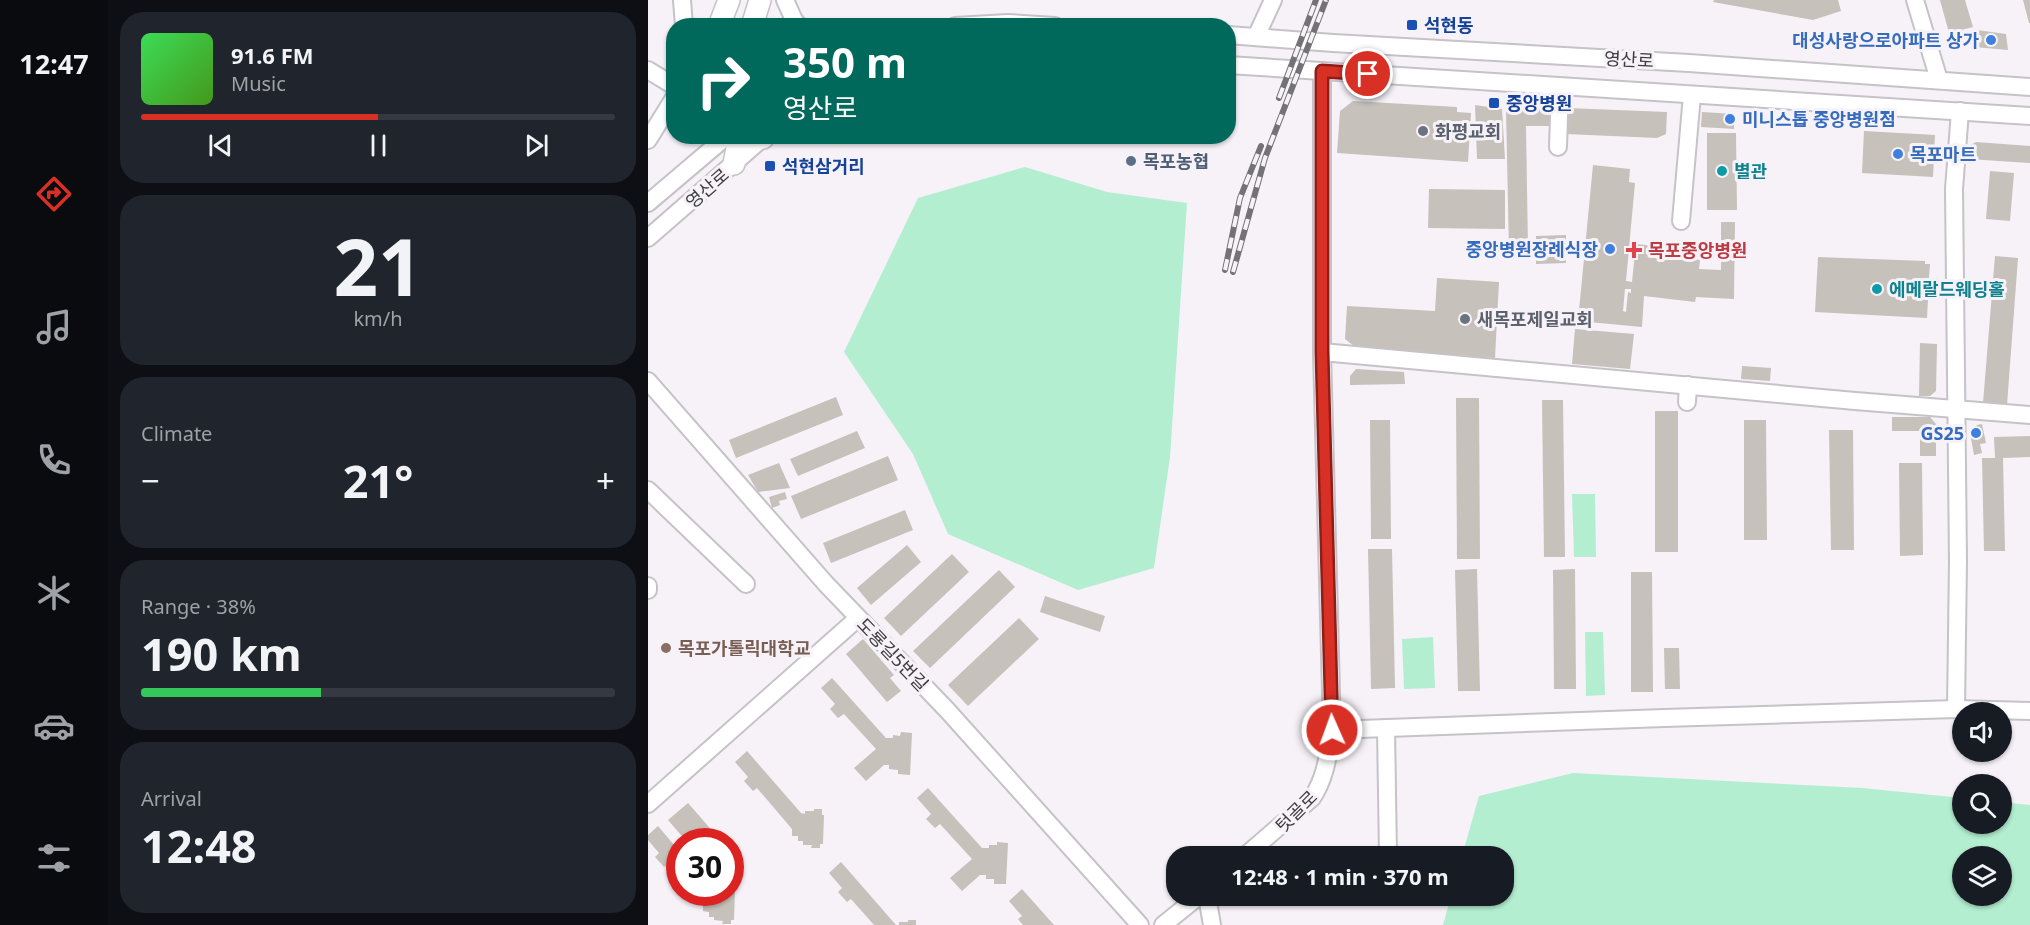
<!DOCTYPE html>
<meta charset="utf-8">
<style>
body{margin:0;font-family:"Noto Sans","Noto Sans KR",sans-serif;background:#20242c;color:#f1f3f6;height:100vh;display:flex;flex-direction:column;font-size:22px;white-space:nowrap}
*{box-sizing:border-box;margin:0}
p{font-size:20px;color:#9ea1a6}
.icon{flex:none;width:33px;height:33px;fill:none;stroke:currentColor;stroke-width:2;stroke-linecap:round;stroke-linejoin:round}
.map{position:relative;flex:1;overflow:hidden}
.side{display:flex;flex-direction:column;gap:12px;padding:12px;background:#0d0f14;width:540px}
.side>*{flex:none}
.banner{position:absolute;left:18px;top:18px;width:570px;height:126px;border-radius:24px;box-shadow:0 2px 4px #0004;background:#00695c;color:#fff;overflow:hidden}
.fabs{position:absolute;left:1304px;top:702px;display:grid;gap:12px}
.fabs a{display:grid;place-items:center;width:60px;height:60px;border-radius:50%;background:#171b24;box-shadow:0 2px 4px #0004;font-size:30px}
.speed{position:absolute;left:18px;top:828px;display:flex;gap:12px;font-size:30px;font-weight:700;text-align:center}
.speed>*{display:grid;place-content:center;width:78px;height:78px;border-radius:50%;background:#171b24;box-shadow:0 2px 4px #0004;line-height:1}
.speed .limit{border:9px solid #d22;background:#fff;color:#111}
.pin{position:absolute;display:grid;place-items:center;width:51px;height:51px;color:#fff;margin:-26px;border:3px solid #fff;border-radius:50%;box-shadow:0 2px 6px #0007}
.me{position:absolute;width:66px;margin:-33px;rotate:358deg;stroke-linejoin:round;filter:drop-shadow(0 0 4px #0008)}
.turn{display:flex;align-items:center;gap:21px;height:126px;padding:0 18px;font-size:27px}
.turn .icon{width:78px;height:78px;stroke-width:2.5}
.turn b{display:block;font-size:42px;line-height:51px}
.big{font-size:45px;font-weight:700;line-height:1.1}
.side .tile{flex:1;display:flex;flex-direction:column;justify-content:center;gap:9px;min-width:0;padding:0 21px;border-radius:24px;background:#20242c}
.side .dial{align-items:center;gap:0}
.dial b{font-size:78px;line-height:1}
.song{display:flex;align-items:center;gap:18px}
.cover{width:72px;height:72px;border-radius:9px;background:linear-gradient(135deg,hsl(130 70% 55%),hsl(100 70% 35%))}
.played{height:6px;border-radius:3px;background:linear-gradient(90deg,#d93025 50%,#363941 50%)}
.keys{display:flex;justify-content:space-around;direction:ltr}
.heat{display:flex;justify-content:space-between;align-items:center;font-size:33px;direction:ltr}
.charge{height:9px;border-radius:4px;background:linear-gradient(90deg,#34c759 38%,#363941 0)}
.trip{position:absolute;left:518px;top:846px;width:348px;height:60px;border-radius:24px;background:#171b24;box-shadow:0 2px 4px #0004;font-weight:700;line-height:60px;text-align:center}
main{display:flex;flex:1;min-height:0}
.menu{display:flex;flex-direction:column;width:108px;justify-content:space-around;align-items:center;background:#090b0e;color:#9ea1a6}
.menu .icon{width:42px;height:42px}
.menu .current{color:#d93025}
.menu b{font-size:27px;color:#f1f3f6}
.map>svg:first-child{display:block}
</style>
<main>
<nav class="menu">
<b>12:47</b>
<svg class="icon current" aria-label="directions" viewBox="0 0 24 24"><path d="M12 3l9 9-9 9-9-9zM9 14v-3h6M13 9l2 2-2 2"/></svg>
<svg class="icon" aria-label="music" viewBox="0 0 24 24"><path d="M9 18V5l10-2v13"/><circle cx="6" cy="18" r="3"/><circle cx="16" cy="16" r="3"/></svg>
<svg class="icon" aria-label="phone" viewBox="0 0 24 24"><path d="M5 4h4l2 5-3 2q2 4 5 5l2-3 5 2v4C11 20 4 13 5 4z"/></svg>
<svg class="icon" aria-label="climate" viewBox="0 0 24 24"><path d="M12 3v18M4 7l16 10M4 17L20 7"/></svg>
<svg class="icon" aria-label="car" viewBox="0 0 24 24"><path d="M5 17H2v-5l4-1 3-4h7l3 4 3 1v5h-3M9 17h6M6 11h13"/><circle cx="7" cy="17" r="2"/><circle cx="17" cy="17" r="2"/></svg>
<svg class="icon" aria-label="filters" viewBox="0 0 24 24"><path d="M4 7h16M4 17h16"/><circle cx="9" cy="7" r="2"/><circle cx="15" cy="17" r="2"/></svg>
</nav>
<section class="side">
<div class="tile">
<div class="song"><i class="cover"></i><div><b>91.6 FM</b><p>Music</p></div></div>
<div class="played"></div>
<div class="keys"><svg class="icon" aria-label="previous" viewBox="0 0 24 24"><path d="M18 5L8 12l10 7zM5 5v14"/></svg><svg class="icon" aria-label="pause" viewBox="0 0 24 24"><path d="M8 5v14M16 5v14"/></svg><svg class="icon" aria-label="next" viewBox="0 0 24 24"><path d="M6 5l10 7-10 7zM19 5v14"/></svg></div>
</div>
<div class="tile dial"><b>21</b><p>km/h</p></div>
<div class="tile"><p>Climate</p>
<div class="heat"><a>−</a><b class="big">21°</b><a>+</a></div>
</div>
<div class="tile"><p>Range · 38%</p><b class="big">190 km</b><div class="charge"></div></div>
<div class="tile"><p>Arrival</p><b class="big">12:48</b></div>
</section>
<div class="map">
<svg width="1382" height="925" viewBox="0 0 1382 925">
<rect width="100%" height="100%" fill="#f6f2f8"/>
<g fill="#b3eed0" fill-rule="evenodd">
<polygon points="377,167 459,192 539,203 522,457 506,568 430,590 300,534 265,454 196,352 270,198"/>
<polygon points="924,494 947,494 948,557 926,557"/>
<polygon points="937,632 955,632 957,695 938,696"/>
<polygon points="785,637 787,688 756,689 754,639"/>
<path d="M925 773 1214 788 1314 798V824H1353V802L1382 805V925H795L803 896H855V856H814L831 796ZM1353 856V896H1314V856Z"/>
</g>
<g fill="#c6c1bb" fill-rule="evenodd">
<polygon points="1066,0 1190,0 1193,11 1165,20 1065,2"/>
<polygon points="1292,0 1317,0 1325,27 1301,33"/>
<polygon points="1375,0 1382,0 1382,23 1381,23"/>
<polygon points="1329,30 1358,34 1360,50 1326,47"/>
<polygon points="705,101 809,107 809,112 823,113 820,162 689,153 692,111"/>
<polygon points="827,105 854,109 857,159 829,159"/>
<polygon points="919,108 1019,112 1018,134 1009,138 918,134 918,126 878,126 880,250 861,251 858,109"/>
<polygon points="1054,112 1086,114 1086,129 1053,127"/>
<polygon points="1216,131 1287,135 1285,177 1214,173"/>
<polygon points="1059,133 1088,133 1089,210 1059,210"/>
<polygon points="1328,142 1382,146 1382,163 1320,159 1321,146"/>
<path d="M945 165 982 169 981 182 987 183 978 281 984 282 988 244 1016 247 1015 256 1052 260 1051 269 1073 270V222H1087L1086 299 1048 297 1047 302 996 296 994 327 930 321ZM977 289H983V293L980 292 978 312 975 311Z"/>
<polygon points="1342,171 1366,173 1362,221 1338,219"/>
<polygon points="781,189 857,190 857,229 780,228"/>
<polygon points="918,235 918,263 888,264 888,236"/>
<polygon points="1347,256 1370,258 1359,405 1335,403"/>
<polygon points="1170,257 1277,261 1277,264 1282,264 1281,278 1290,278 1289,300 1280,300 1279,318 1167,312"/>
<polygon points="789,278 851,282 847,358 711,350 697,339 699,306 787,311"/>
<polygon points="927,329 986,334 982,369 924,364"/>
<polygon points="1272,343 1289,344 1288,391 1282,396 1271,396"/>
<polygon points="1094,366 1123,368 1122,381 1093,379"/>
<polygon points="708,369 756,372 757,384 702,385 702,376"/>
<polygon points="188,397 195,415 88,458 81,440"/>
<polygon points="808,398 831,398 832,559 809,559"/>
<polygon points="894,400 915,400 917,557 896,557"/>
<rect x="1007" y="411" width="23" height="141"/>
<polygon points="1244,417 1282,417 1288,424 1288,456 1272,456 1272,431 1244,431"/>
<polygon points="722,420 742,420 743,539 723,539"/>
<polygon points="1096,420 1118,420 1119,540 1096,540"/>
<polygon points="1334,424 1338,443 1332,444 1334,453 1326,455 1322,433 1329,425"/>
<polygon points="1181,430 1205,430 1206,550 1183,550"/>
<polygon points="209,431 217,448 150,476 142,459"/>
<polygon points="1382,436 1382,457 1355,458 1357,551 1336,551 1334,458 1347,458 1346,437"/>
<polygon points="240,456 250,480 153,519 143,496"/>
<polygon points="131,463 142,488 110,492 100,475"/>
<polygon points="1251,463 1274,463 1275,555 1252,556"/>
<polygon points="137,492 139,499 131,501 132,505 124,508 121,497"/>
<polygon points="257,510 265,530 183,563 175,543"/>
<polygon points="259,545 273,562 223,605 209,588"/>
<polygon points="720,549 744,549 747,688 723,689"/>
<polygon points="304,554 321,572 253,636 236,618"/>
<polygon points="829,569 832,691 810,691 807,570"/>
<polygon points="927,569 928,689 906,689 905,570"/>
<polygon points="351,570 367,587 282,668 265,651"/>
<polygon points="983,572 1004,572 1005,692 983,692"/>
<polygon points="397,596 457,616 452,632 392,612"/>
<polygon points="371,618 391,639 320,706 300,685"/>
<polygon points="215,639 246,675 242,678 253,691 239,702 198,654"/>
<polygon points="1016,648 1031,648 1032,689 1017,689"/>
<polygon points="184,678 238,738 245,738 245,735 252,736 253,732 264,733 262,775 250,774 250,770 241,769 241,765 236,765 218,781 206,768 228,749 196,714 190,718 182,709 187,704 173,688"/>
<polygon points="99,751 153,813 157,814 157,811 166,811 166,809 174,809 174,815 176,815 175,844 172,844 172,848 163,848 164,845 155,845 155,841 150,841 150,836 144,836 144,829 109,788 105,791 96,781 100,777 87,762"/>
<polygon points="280,788 334,848 341,848 341,845 349,845 349,842 360,843 358,884 346,884 346,879 338,879 338,875 332,875 314,891 302,878 324,859 292,824 287,828 278,819 283,814 269,798"/>
<polygon points="40,803 74,842 43,842 42,840 39,842 20,820"/>
<polygon points="10,826 32,852 32,878 20,864 16,867 7,857 11,853 0,840 0,835"/>
<polygon points="193,862 248,925 226,925 203,899 199,902 190,892 194,888 181,873"/>
<polygon points="82,885 85,885 85,890 87,890 86,920 83,920 83,924 74,924 75,921 66,920 66,917 61,917 61,912 55,911 55,905 44,892 82,892"/>
<polygon points="374,889 406,925 375,925 370,919 374,916 361,901"/>
<polygon points="260,920 268,920 268,925 251,925 251,922 260,922"/>
</g>
<g fill="none" stroke-linecap="round" stroke-linejoin="round">
<defs>
<g id="minor">
<polyline points="34,0 36,26"/>
<polyline points="137,0 146,20 151,26"/>
<polyline points="1267,0 1291,80"/>
<polyline points="307,26 360,23 407,26"/>
<polyline points="580,35 685,43 1041,63 1382,87"/>
<polyline points="608,37 625,0"/>
<polyline points="580,65 1382,116"/>
<polyline points="0,70 26,86"/>
<polyline points="0,140 26,98"/>
<polyline points="910,147 912,87"/>
<polyline points="0,203 79,136"/>
<polyline points="1033,221 1044,95"/>
<polyline points="0,238 117,136"/>
<polyline points="674,352 1207,401 1382,415"/>
<polyline points="0,381 178,584 299,710 492,925"/>
<polyline points="1039,402 1040,385"/>
<polyline points="0,490 98,584"/>
<polyline points="0,586 0,590"/>
<polyline points="1308,709 1310,561 1306,189 1312,111"/>
<polyline points="738,728 740,856"/>
<polyline points="684,730 1016,718 1308,709 1382,711"/>
<polyline points="0,804 210,618"/>
<path d="M597 856 664 798C678 777 680 755 684 730L674 352V71"/>
<polyline points="559,896 564,925"/>
<polyline points="515,925 551,896"/>
</g>
<g id="major">
<polyline points="71,26 81,0"/>
<polyline points="104,26 112,0"/>
<polyline points="112,136 115,138"/>
<polyline points="86,164 91,136"/>
</g>
</defs>
<use href="#minor" stroke="#c6c2c8" stroke-width="20"/>
<use href="#major" stroke="#c6c2c8" stroke-width="24"/>
<use href="#minor" stroke="#fff" stroke-width="16"/>
<use href="#major" stroke="#fff" stroke-width="21"/>
<defs>
<g id="rail">
<polyline points="631,98 668,0"/>
<polyline points="577,270 592,198 613,146"/>
<polyline points="585,272 617,158 678,0"/>
</g>
</defs>
<use href="#rail" stroke="#747276" stroke-width="6"/>
<use href="#rail" stroke="#f6f2f8" stroke-width="4" stroke-dasharray="11" stroke-linecap="butt"/>
</g>
<g fill="none" stroke-linecap="round" stroke-linejoin="round">
<defs>
<polyline id="route" points="684,730 674,352 674,71 720,74"/>
</defs>
<use href="#route" stroke="#8d1f18" stroke-width="15"/>
<use href="#route" stroke="#d93025" stroke-width="10"/>
</g>
<g fill="#1a4fb4" stroke="#f6f2f8" stroke-width="2">
<rect x="758" y="19" width="12" height="12" rx="3"/>
<rect x="840" y="97" width="12" height="12" rx="3"/>
<rect x="116" y="160" width="12" height="12" rx="3"/>
</g>
<g fill="#3f7fe0" stroke="#f6f2f8" stroke-width="2">
<circle cx="1343" cy="40" r="6"/>
<circle cx="1082" cy="119" r="6"/>
<circle cx="1250" cy="154" r="6"/>
<circle cx="962" cy="249" r="6"/>
<circle cx="1328" cy="433" r="6"/>
</g>
<g fill="#6b7280" stroke="#f6f2f8" stroke-width="2">
<circle cx="775" cy="131" r="6"/>
<circle cx="817" cy="319" r="6"/>
</g>
<circle fill="#5c6f8a" stroke="#f6f2f8" stroke-width="2" cx="483" cy="161" r="6"/>
<g fill="#0f9aa8" stroke="#f6f2f8" stroke-width="2">
<circle cx="1074" cy="171" r="6"/>
<circle cx="1229" cy="289" r="6"/>
</g>
<path fill="#e0444e" stroke="#f6f2f8" stroke-width="2" d="M983 241h6v6h6v6h-6v6h-6v-6h-6v-6h6z"/>
<circle fill="#8d6e63" stroke="#f6f2f8" stroke-width="2" cx="18" cy="648" r="6"/>
<g text-anchor="middle" dominant-baseline="central" stroke-width="6" stroke-linejoin="round" paint-order="stroke">
<g font-size="18" font-weight="bold" fill="#164399" stroke="#f6f2f8" text-anchor="start">
<text x="776" y="25">석현동</text>
<text x="858" y="103">중앙병원</text>
<text x="134" y="166">석현삼거리</text>
</g>
<g font-size="18" font-weight="bold" fill="#366cbe" stroke="#f6f2f8" text-anchor="end">
<text x="1331" y="40">대성사랑으로아파트 상가</text>
<text x="1094" y="119" text-anchor="start">미니스톱 중앙병원점</text>
<text x="1262" y="154" text-anchor="start">목포마트</text>
<text x="950" y="249">중앙병원장례식장</text>
<text x="1316" y="433">GS25</text>
</g>
<g font-size="18" fill="#3e3c3f" stroke="#f6f2f8">
<text transform="translate(981 59) rotate(3)">영산로</text>
<text transform="translate(59 188) rotate(-41)">영산로</text>
<text transform="translate(245 654) rotate(46)">도룡길5번길</text>
<text transform="translate(648 811) rotate(-45)">텃골로</text>
</g>
<g font-size="18" font-weight="bold" fill="#5b616d" stroke="#f6f2f8" text-anchor="start">
<text x="787" y="131">화평교회</text>
<text x="829" y="319">새목포제일교회</text>
</g>
<g font-size="18" font-weight="bold" fill="#4e5e75" stroke="#f6f2f8" text-anchor="start">
<text x="495" y="161">목포농협</text>
</g>
<g font-size="18" font-weight="bold" fill="#0d838f" stroke="#f6f2f8" text-anchor="start">
<text x="1086" y="171">별관</text>
<text x="1241" y="289">에메랄드웨딩홀</text>
</g>
<g font-size="18" font-weight="bold" fill="#be3a42" stroke="#f6f2f8" text-anchor="start">
<text x="1000" y="250">목포중앙병원</text>
</g>
<g font-size="18" font-weight="bold" fill="#785e54" stroke="#f6f2f8" text-anchor="start">
<text x="30" y="648">목포가톨릭대학교</text>
</g>
</g>
</svg>
<div class="fabs">
<a><svg class="icon" aria-label="sound" viewBox="0 0 24 24"><path d="M4 9h4l5-4v14l-5-4H4zM17 9q2 3 0 6"/></svg></a>
<a><svg class="icon" aria-label="search" viewBox="0 0 24 24"><circle cx="10" cy="10" r="6"/><path d="M15 15l6 6"/></svg></a>
<a><svg class="icon" aria-label="layers" viewBox="0 0 24 24"><path d="M12 4l9 5-9 5-9-5zM3 14l9 5 9-5"/></svg></a>
</div>
<div class="speed"><div class="limit">30</div></div>
<div class="pin" style="left:720px;top:74px;background:#d93025"><svg class="icon" aria-label="arrive" viewBox="0 0 24 24"><path d="M6 21V4h12l-3 4 3 4H6"/></svg></div>
<svg class="me" style="left:684px;top:730px" viewBox="-20 -20 40 40"><circle r="17" fill="#d93025" stroke="#fff" stroke-width="3"/><path d="M0-11L8 9 0 5-8 9z" fill="#fff"/></svg>
<div class="trip">12:48 · 1 min · 370 m</div>
<div class="banner">
<div class="turn"><svg class="icon" aria-label="right" viewBox="0 0 24 24"><path d="M7 20v-9h11M14 6l5 5-5 5"/></svg><div><b>350 m</b>영산로</div></div>
</div>
</div>
</main>
